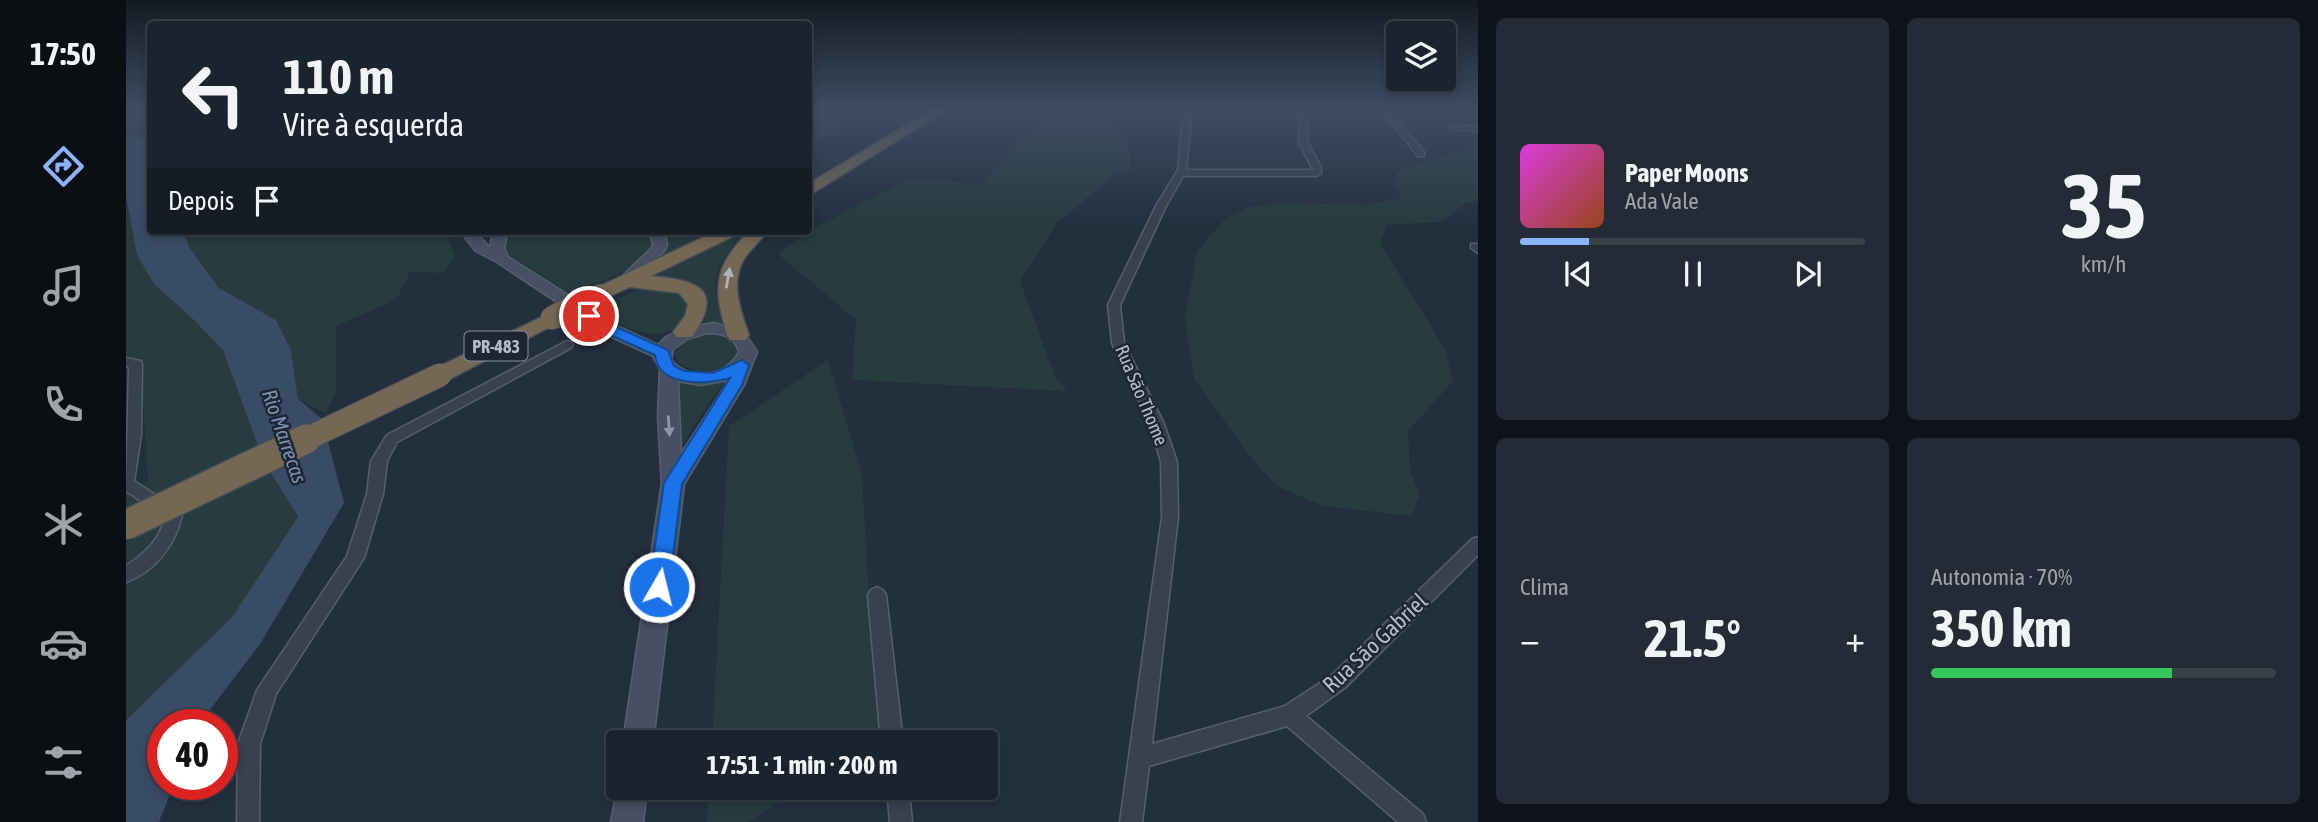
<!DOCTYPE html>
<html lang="pt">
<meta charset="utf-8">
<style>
body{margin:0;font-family:"Asap Condensed",sans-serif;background:#242b36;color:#f1f3f6;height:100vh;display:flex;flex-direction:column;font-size:26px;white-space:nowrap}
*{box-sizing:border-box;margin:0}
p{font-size:23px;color:#a0a4aa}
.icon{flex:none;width:38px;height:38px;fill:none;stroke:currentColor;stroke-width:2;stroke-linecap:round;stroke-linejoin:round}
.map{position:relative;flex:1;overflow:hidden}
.drawer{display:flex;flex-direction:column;gap:18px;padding:18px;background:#0f1319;width:840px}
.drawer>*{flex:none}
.banner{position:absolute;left:21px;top:21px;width:665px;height:214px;border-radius:7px;box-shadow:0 4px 10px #0003,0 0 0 2px #39404a;background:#1b232e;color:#f1f3f6;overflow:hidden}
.controls{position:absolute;left:1260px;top:21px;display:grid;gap:14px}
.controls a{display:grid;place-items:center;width:70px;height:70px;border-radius:7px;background:#1b232e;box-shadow:0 4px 10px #0003,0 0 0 2px #39404a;font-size:35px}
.speed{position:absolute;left:21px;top:709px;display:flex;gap:14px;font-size:35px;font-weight:700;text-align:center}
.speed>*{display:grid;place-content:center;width:91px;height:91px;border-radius:50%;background:#1b232e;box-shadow:0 4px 10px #0003,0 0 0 2px #39404a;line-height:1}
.speed .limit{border:10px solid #d22;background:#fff;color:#111}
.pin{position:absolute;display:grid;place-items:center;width:60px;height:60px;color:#fff;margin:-30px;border:4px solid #fff;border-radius:50%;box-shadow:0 2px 7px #0007}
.me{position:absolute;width:77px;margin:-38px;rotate:8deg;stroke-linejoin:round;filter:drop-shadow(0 0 5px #0008)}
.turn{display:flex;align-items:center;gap:24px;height:147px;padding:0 21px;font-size:32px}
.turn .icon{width:91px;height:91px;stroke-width:2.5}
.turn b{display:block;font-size:49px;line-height:60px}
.then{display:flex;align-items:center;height:66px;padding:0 21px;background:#0003;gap:14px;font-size:26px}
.big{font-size:52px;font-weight:700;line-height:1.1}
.drawer .card{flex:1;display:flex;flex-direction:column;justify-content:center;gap:10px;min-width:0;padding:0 24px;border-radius:10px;background:#242b36}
.drawer .dial{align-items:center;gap:0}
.dial b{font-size:91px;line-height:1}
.song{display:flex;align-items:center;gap:21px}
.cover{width:84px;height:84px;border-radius:10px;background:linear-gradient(135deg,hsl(300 70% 55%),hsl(20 70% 35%))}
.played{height:7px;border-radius:4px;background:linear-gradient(90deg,#8ab4f8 20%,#39404a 20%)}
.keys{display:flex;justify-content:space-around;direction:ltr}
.heat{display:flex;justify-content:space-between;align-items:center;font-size:38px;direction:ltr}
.charge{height:10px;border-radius:5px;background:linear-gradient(90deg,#34c759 70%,#39404a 0)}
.drawer .tiles{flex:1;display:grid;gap:18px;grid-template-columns:repeat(2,1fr)}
.trip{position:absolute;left:480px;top:730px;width:392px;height:70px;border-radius:7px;background:#1b232e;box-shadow:0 4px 10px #0003,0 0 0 2px #39404a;font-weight:700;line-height:70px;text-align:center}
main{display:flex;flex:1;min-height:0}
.tab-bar{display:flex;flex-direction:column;width:126px;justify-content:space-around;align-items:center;background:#0b0e12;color:#a0a4aa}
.tab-bar .icon{width:49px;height:49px}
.tab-bar .active{color:#8ab4f8}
.tab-bar b{font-size:32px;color:#f1f3f6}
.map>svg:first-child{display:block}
</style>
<main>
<nav class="tab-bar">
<b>17:50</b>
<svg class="icon active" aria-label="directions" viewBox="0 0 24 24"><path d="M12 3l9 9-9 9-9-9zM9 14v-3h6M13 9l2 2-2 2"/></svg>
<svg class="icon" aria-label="music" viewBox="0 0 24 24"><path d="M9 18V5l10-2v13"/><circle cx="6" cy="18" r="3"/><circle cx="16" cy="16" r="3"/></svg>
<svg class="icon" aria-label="phone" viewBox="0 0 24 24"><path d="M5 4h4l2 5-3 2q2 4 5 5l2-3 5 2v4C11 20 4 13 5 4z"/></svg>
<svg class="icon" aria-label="climate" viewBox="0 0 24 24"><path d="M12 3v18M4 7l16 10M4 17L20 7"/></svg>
<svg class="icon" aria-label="car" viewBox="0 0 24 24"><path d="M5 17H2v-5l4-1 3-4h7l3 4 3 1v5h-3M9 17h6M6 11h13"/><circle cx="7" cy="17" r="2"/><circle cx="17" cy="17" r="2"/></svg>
<svg class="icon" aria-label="filters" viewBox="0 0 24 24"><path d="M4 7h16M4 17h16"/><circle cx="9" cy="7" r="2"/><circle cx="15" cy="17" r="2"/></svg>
</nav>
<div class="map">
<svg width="1352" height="822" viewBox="0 0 1352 822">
<rect width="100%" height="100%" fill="#242f3e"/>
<g fill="#263c3f">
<polygon points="1,109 24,109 24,139 0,135"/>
<polygon points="683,109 744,109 683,146"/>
<polygon points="915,109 986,109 986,127 1004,152 1004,169 988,175 930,224 894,281 929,376 941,391 726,380 730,320 652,254 682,231 786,178 854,184 912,126"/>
<path d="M1352 145V201L1342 202 1314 222 1261 225 1254 243 1319 349 1327 381 1282 431 1284 471 1294 494 1286 516 1197 506 1151 486 1127 460 1068 379 1059 319 1071 251 1099 219 1123 207 1159 203 1244 205 1273 198 1275 192 1269 183 1271 173C1296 158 1325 158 1352 145Z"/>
<polygon points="0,196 11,255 97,350 137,460 172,517 106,617 0,720 0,491 22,481 14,358 0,361"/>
<polygon points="57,231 319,231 329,257 317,273 284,272 270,300 210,326 210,392 200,413 172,399 165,350 150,320 93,288 63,247"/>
<path d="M380 231H525C537 263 468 283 445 294L380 253 377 247Z"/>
<polygon points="537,231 592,231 535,259 541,244"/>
<path d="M619 231H622C588 261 580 284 601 325L578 323 580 307 554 280 530 275Z"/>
<path d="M521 286C542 287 554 289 565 309 561 315 557 323 551 327 524 346 491 322 468 309Z"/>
<path d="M585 334C597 336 608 338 611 351L606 362C589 373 568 375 552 362L549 353C555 338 570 335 585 334Z"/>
<polygon points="702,360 736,475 747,668 757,737 748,742 586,742 603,426"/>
<polygon points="550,379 571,383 599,382 576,413 552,452"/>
<polygon points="583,788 676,788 622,822 581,822"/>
</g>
<polygon fill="#394c67" points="0,135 24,139 24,231 57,231 63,247 93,288 150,320 165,350 172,399 196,419 218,503 134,644 73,724 37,724 37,784 48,784 33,822 0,822 0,720 106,617 172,517 137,460 97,350 69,321 28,284 11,255 0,196"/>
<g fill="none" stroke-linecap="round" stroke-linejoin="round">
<defs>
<g id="street">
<polygon points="818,109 834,109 810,114 806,112"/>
<polygon points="1058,109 1066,109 1060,170 1187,170 1173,142 1174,124 1168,109 1175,109 1182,124 1181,142 1195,167 1195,173 1191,176 1057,176 1040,206 994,305 998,343 1038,424 1051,462 1052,517 1026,744 1159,706 1206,675 1346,539 1352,537 1352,555 1220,687 1180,716 1297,814 1300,822 1272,822 1161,726 1023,766 1016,822 994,822 1036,517 1035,462 1024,424 986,343 982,305 1030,206 1052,170"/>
<polygon points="1255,109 1262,109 1298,152 1298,156 1292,156"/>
<polygon points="1328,125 1352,127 1352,131 1325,129 1325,125"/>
<polygon points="1345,244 1352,244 1352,253 1345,248"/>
<polygon points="441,341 445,342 447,345 445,348 271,442 261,461 257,494 238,558 150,694 134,744 133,822 111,822 112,744 131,690 221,556 241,494 245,461 261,435"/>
<path d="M0 358 15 361 16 364 15 435 8 481 54 511 56 515C50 544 29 572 0 582V566C19 553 34 540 39 517L0 491 3 367 0 366Z"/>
<polygon points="751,587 757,590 760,595 777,742 755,742 742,595 745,590"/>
<polygon points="761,788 783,788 786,822 764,822"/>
</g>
<g id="secondary">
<path d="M334 231H348L364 248 367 231H381L378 248 382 257 491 326 532 345 540 337 559 328 588 323 618 332 631 352 618 385 558 484 527 742H497L536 483 532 417 534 369 527 356 479 334 371 262 350 251ZM581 333C596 333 609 336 613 352 601 377 563 382 545 360L547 349 561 339ZM601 380 600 385 555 454 552 381 575 385Z"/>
<polygon points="524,231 538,231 541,245 538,251 505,283 495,283 492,280 495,277 525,249 527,245"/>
<polygon points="492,786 521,788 517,822 485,822"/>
</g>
<g id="highway">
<polygon points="807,109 822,109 682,196 682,184"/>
<path d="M590 231H613L610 235 525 276C572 280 599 289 566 337H550L547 332 559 316 562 304 553 293 504 287 482 297H468L465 293 468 289Z"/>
<path d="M623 231H642C635 240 627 247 620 256 603 281 614 309 623 335L620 340H604L601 335C587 287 587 268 623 231Z"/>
<polygon points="426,312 433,314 437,318 433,322 322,380 314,382 306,380 302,375 306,370"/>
</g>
</defs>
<use href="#street" stroke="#565f6c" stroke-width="3"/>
<use href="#secondary" stroke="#565f6c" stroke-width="3"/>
<use href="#highway" stroke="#434c59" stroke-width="3"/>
<use href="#street" fill="#38414e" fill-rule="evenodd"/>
<use href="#secondary" fill="#465061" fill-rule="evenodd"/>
<use href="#highway" fill="#746855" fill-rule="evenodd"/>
<defs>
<polyline id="highway-bridge-far2" points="451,305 475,293"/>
<g id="highway-bridge-far1">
<polyline points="426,318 455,303"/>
<polyline points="176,441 314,375"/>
</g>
<polyline id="highway-bridge" points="0,525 180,439"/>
</defs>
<use href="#highway-bridge-far2" stroke="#434c59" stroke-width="20" stroke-linecap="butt"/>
<use href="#highway-bridge-far1" stroke="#434c59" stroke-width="25" stroke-linecap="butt"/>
<use href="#highway-bridge" stroke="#434c59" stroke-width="32" stroke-linecap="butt"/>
<use href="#highway-bridge-far2" stroke="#746855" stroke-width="18"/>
<use href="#highway-bridge-far1" stroke="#746855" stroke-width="23"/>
<use href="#highway-bridge" stroke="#746855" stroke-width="29"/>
</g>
<defs><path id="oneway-solid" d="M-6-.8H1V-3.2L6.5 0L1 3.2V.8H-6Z" transform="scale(1.75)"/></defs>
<use fill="#aeb4bd" href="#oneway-solid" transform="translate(602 278) rotate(-80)"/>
<use fill="#8e96a5" href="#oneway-solid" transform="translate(543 426) rotate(86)"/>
<linearGradient id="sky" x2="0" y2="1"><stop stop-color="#141a22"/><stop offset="0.49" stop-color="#3f4d63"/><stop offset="1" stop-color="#3f4d63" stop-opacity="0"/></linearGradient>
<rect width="1352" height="224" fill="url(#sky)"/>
<path fill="#1a73e8" stroke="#114b97" stroke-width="2" d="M463 312 490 327 542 350 548 366 558 371 587 373 616 360 623 365 616 385 556 484 543 587 540 593 533 595 526 593 523 587 538 483 604 378C582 385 532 387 529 355L480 333 459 319 457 316Z"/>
<g text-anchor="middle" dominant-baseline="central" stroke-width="5" stroke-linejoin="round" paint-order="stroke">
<rect fill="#1d2633" stroke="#878f9c" stroke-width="2" x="338.5" y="331.5" width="63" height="29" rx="5"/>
<g font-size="18" font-weight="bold" fill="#b4bcc9">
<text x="370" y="346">PR-483</text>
</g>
<g font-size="19" fill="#b4bcc9" stroke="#1d2633">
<text transform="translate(1016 395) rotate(67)">Rua São Thome</text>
</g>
<g font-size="21" font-style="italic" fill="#7c92b1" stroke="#1d2633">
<text transform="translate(159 436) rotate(71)">Rio Marrecas</text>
</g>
<g font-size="23" fill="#b4bcc9" stroke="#1d2633">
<text transform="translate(1249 643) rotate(-43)">Rua São Gabriel</text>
</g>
</g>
</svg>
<div class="controls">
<a><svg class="icon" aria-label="layers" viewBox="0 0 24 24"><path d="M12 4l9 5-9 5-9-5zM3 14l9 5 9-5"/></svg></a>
</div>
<div class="speed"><div class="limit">40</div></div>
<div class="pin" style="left:463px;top:316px;background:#d93025"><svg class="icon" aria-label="arrive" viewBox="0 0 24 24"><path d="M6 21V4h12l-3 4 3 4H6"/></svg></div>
<svg class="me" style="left:533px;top:587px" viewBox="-20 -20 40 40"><circle r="17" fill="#1a73e8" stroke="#fff" stroke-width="3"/><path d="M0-11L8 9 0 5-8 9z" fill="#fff"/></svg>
<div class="trip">17:51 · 1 min · 200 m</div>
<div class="banner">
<div class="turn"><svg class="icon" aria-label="left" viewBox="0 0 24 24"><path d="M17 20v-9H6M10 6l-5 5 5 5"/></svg><div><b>110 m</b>Vire à esquerda</div></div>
<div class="then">Depois<svg class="icon" aria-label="arrive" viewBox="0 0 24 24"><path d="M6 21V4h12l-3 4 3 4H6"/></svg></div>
</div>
</div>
<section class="drawer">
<div class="tiles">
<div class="card">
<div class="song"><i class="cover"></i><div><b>Paper Moons</b><p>Ada Vale</p></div></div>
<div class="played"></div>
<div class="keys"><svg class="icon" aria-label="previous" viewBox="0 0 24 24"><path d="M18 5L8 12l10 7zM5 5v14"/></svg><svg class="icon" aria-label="pause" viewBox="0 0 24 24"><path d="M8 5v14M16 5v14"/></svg><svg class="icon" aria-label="next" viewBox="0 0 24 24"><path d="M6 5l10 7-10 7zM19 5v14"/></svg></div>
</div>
<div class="card dial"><b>35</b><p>km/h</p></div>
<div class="card"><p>Clima</p>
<div class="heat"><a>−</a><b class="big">21.5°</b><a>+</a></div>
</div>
<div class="card"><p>Autonomia · 70%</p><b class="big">350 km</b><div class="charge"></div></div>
</div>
</section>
</main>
